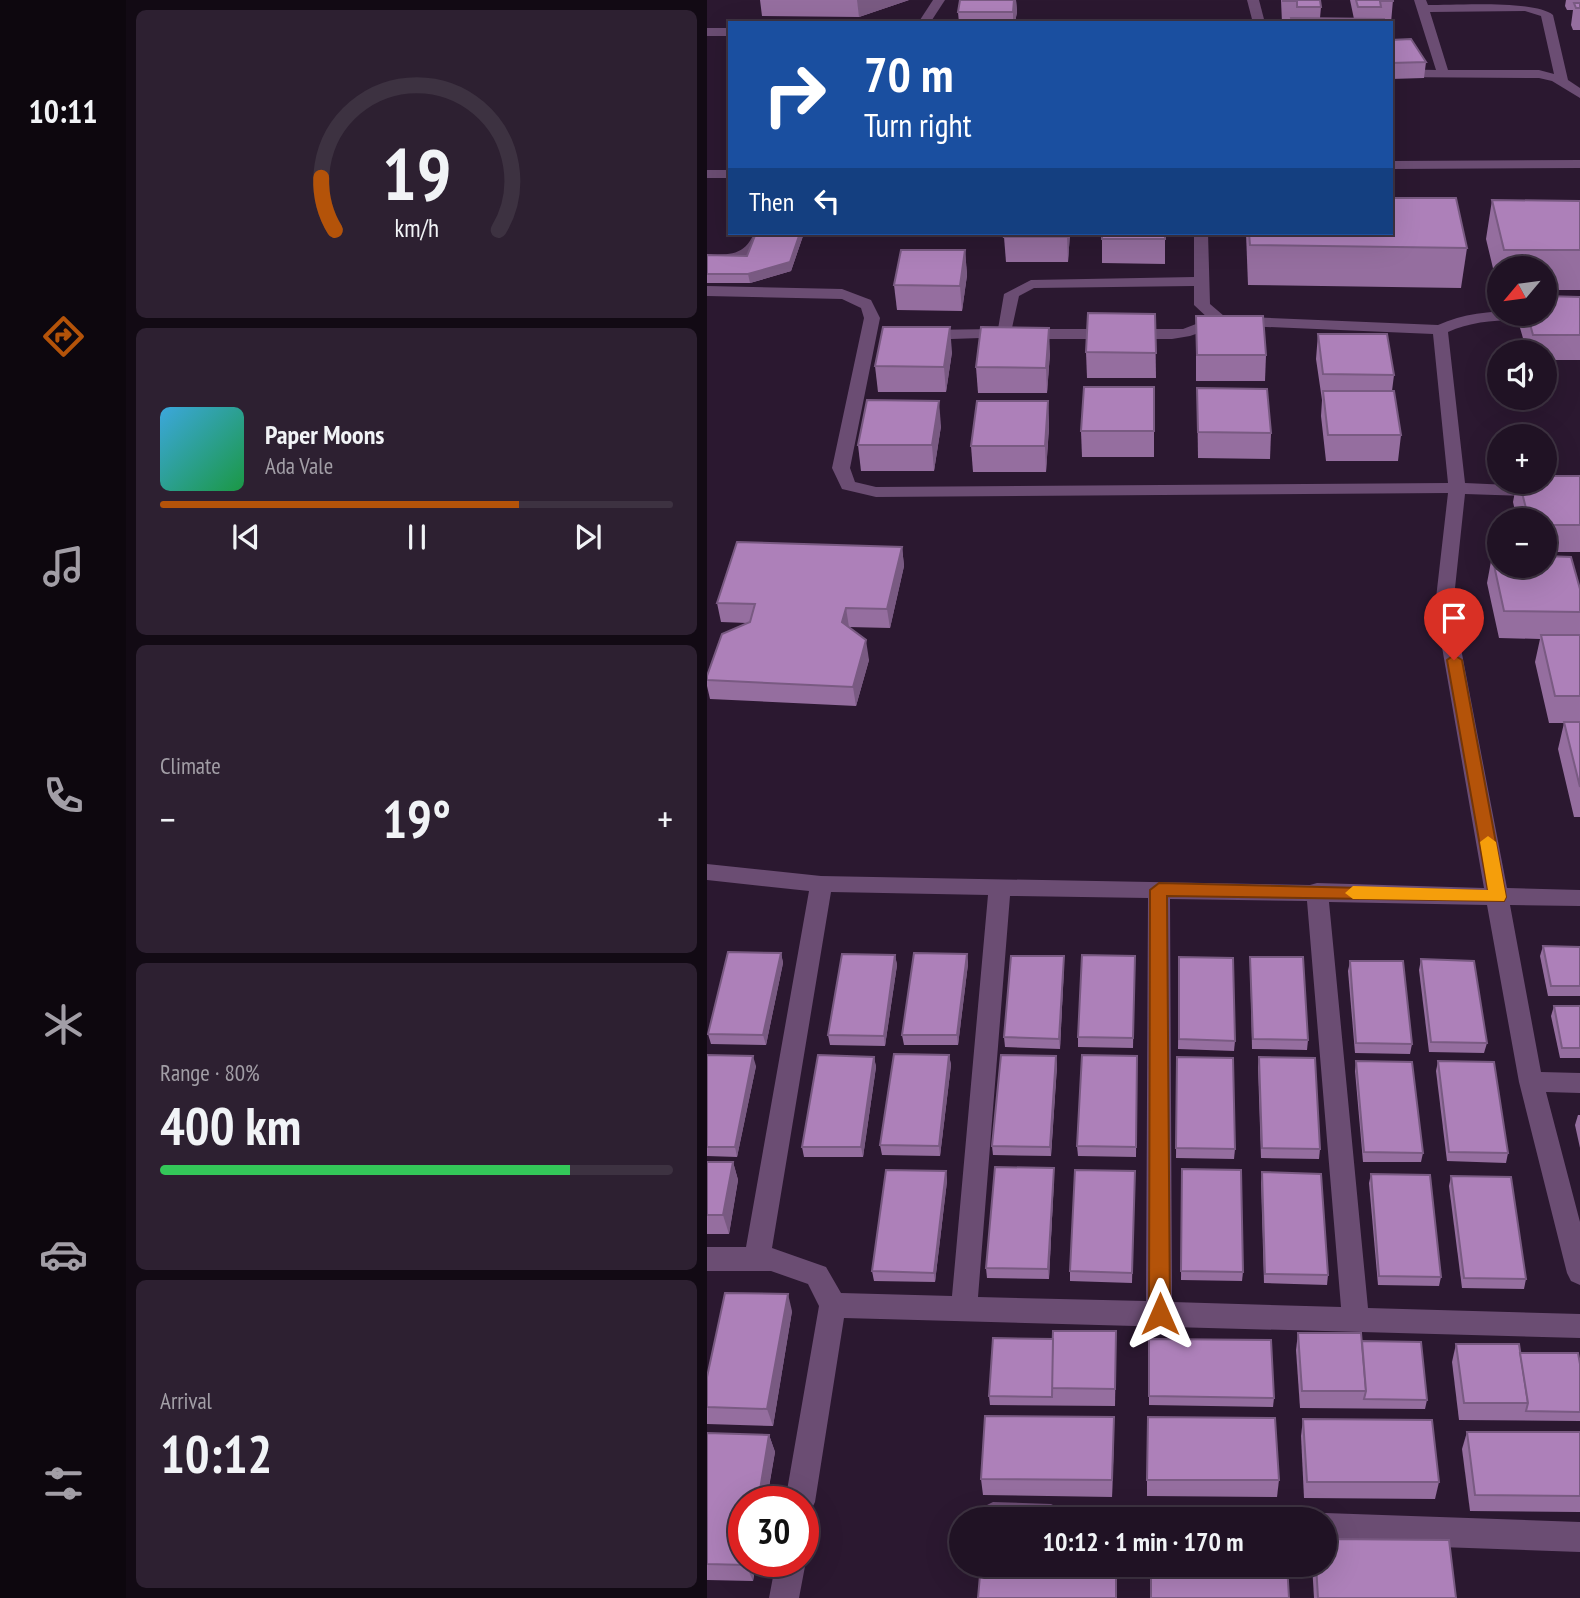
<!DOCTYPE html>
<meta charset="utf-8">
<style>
body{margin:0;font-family:"PT Sans Narrow",sans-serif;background:#2d2031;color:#f1f3f6;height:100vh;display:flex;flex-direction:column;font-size:26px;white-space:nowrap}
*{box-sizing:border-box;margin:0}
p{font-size:23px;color:#a29ea6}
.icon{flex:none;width:38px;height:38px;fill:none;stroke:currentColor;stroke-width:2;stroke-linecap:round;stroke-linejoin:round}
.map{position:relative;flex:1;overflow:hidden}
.panel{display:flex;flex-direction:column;gap:10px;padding:10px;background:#120a14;width:581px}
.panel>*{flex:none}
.guide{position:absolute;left:21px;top:21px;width:665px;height:214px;border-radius:0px;box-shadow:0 7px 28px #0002,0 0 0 2px #3d3241;background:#1a4fa0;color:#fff;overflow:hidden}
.needle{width:46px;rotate:241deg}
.fabs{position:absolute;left:780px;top:256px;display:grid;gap:14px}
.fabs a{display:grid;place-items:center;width:70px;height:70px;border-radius:50%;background:#201224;box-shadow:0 7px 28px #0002,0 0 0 2px #3d3241;font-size:35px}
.speed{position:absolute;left:21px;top:1486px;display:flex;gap:14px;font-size:35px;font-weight:700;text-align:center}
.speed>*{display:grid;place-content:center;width:91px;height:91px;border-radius:50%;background:#201224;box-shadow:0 7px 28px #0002,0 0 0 2px #3d3241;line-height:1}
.speed .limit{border:10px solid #d22;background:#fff;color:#111}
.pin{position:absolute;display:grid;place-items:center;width:60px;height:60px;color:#fff;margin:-72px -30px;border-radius:50% 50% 50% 0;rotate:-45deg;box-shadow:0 0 7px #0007}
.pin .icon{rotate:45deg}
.me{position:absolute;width:77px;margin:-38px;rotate:0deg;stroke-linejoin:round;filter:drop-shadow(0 0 5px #0008)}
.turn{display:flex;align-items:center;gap:24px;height:147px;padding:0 21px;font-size:32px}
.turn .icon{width:91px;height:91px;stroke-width:2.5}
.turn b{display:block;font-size:49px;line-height:60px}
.then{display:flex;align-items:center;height:66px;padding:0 21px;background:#0003;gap:14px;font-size:26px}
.big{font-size:52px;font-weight:700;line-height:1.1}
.panel .widget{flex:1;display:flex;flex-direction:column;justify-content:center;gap:10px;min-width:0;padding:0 24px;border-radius:10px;background:#2d2031}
.panel .dial{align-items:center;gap:0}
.dial svg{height:182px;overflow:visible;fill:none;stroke:#3d3241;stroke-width:7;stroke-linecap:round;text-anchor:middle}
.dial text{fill:#f1f3f6;stroke:none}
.song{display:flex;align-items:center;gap:21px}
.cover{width:84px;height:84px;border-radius:10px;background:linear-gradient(135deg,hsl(200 70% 55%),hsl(140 70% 35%))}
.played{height:7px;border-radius:4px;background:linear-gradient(90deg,#b45309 70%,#3d3241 70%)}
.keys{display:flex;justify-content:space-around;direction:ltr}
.heat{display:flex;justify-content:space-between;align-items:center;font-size:38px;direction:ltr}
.charge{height:10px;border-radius:5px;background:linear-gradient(90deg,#34c759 80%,#3d3241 0)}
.trip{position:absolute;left:242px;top:1507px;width:388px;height:70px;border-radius:35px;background:#201224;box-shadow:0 7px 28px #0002,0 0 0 2px #3d3241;font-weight:700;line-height:70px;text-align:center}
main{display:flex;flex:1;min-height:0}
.tabs{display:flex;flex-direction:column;width:126px;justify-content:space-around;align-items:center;background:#0d070e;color:#a29ea6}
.tabs .icon{width:49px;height:49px}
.tabs .selected{color:#b45309}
.tabs b{font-size:32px;color:#f1f3f6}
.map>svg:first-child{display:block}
</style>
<main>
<nav class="tabs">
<b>10:11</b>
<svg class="icon selected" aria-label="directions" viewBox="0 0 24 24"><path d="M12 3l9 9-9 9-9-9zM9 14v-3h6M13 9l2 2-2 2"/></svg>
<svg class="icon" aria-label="music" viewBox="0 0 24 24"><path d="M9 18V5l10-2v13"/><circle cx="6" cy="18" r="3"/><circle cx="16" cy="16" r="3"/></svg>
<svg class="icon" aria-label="phone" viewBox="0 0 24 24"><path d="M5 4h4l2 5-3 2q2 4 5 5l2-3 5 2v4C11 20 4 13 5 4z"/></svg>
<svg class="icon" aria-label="climate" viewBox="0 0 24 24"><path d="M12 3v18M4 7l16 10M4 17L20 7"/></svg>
<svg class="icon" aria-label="car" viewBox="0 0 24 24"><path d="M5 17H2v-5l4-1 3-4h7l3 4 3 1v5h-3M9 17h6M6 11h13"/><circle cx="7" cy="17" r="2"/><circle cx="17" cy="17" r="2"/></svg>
<svg class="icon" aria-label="filters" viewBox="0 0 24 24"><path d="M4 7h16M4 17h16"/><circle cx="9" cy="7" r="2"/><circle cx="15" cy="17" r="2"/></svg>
</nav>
<section class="panel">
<div class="widget dial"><svg viewBox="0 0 100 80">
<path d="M14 69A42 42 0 1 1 86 69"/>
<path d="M14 69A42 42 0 0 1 8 46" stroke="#b45309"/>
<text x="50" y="56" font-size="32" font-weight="700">19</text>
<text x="50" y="72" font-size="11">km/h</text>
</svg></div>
<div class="widget">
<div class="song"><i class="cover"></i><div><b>Paper Moons</b><p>Ada Vale</p></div></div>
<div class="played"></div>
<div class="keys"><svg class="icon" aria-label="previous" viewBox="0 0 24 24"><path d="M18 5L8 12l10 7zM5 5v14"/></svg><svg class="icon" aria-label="pause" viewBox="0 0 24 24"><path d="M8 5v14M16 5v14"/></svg><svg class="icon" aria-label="next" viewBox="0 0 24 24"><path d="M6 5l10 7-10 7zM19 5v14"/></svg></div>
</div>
<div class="widget"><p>Climate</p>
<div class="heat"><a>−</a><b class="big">19°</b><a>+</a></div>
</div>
<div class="widget"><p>Range · 80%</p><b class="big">400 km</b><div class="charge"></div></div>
<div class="widget"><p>Arrival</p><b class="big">10:12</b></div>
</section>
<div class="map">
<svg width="873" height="1598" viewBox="0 0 873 1598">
<rect width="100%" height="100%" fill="#2b1830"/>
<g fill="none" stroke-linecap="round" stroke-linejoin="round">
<g fill="#6b4d73" fill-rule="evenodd">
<polygon points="226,0 238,0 223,23 211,23"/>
<polygon points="540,0 552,0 558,23 546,23"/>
<path d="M707 0H719L721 5C749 5 828 0 846 15L861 80 873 88V98L845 81 832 78 684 77V69L729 70ZM818 11 834 16 847 74 832 70H741L723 12Z"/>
<rect x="0" y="28" width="23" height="8"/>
<polygon points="873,160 873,168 684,169 684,161"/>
<rect x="0" y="170" width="23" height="8"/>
<path d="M47 233H61L52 253 38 259 0 264V256C23 253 37 257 47 233Z"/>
<path d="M487 233H501L503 304 517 316 731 325C775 305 826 312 873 313V323C830 322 781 314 741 332L758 483 873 488V498L758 494 746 607 800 888 873 890V906L803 905 834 1072 873 1073V1093L839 1092 873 1222V1285L864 1281 860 1273 812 1082 780 905 622 902 661 1308 873 1314V1338L137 1318 108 1502 103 1512 96 1515V1502H78L112 1306 101 1284 64 1271H0V1247H39L102 891 0 880V864L114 876 603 885 610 883 777 888 728 607 741 493 169 497 135 489 125 468 157 318 154 308 135 299 0 296V286L135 289 164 300 173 318 143 468 148 482 169 487 741 483 726 334 515 325 483 336 465 339H314L306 334 314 329H476L502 319 487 305V286L327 288 312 296 303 337 215 340 207 335 215 330 291 329 297 294 324 280 487 277ZM124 892 281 895 245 1296 134 1293 119 1267 65 1248ZM303 896 441 898 439 1301 271 1297ZM463 899 600 901 634 1307 465 1302Z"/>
<polygon points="286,1502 344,1504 354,1509 359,1519 272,1519 276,1507"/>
<polygon points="618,1513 873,1522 873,1552 618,1543 618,1519 607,1519"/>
<polygon points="96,1554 99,1561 92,1598 62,1598 69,1561 96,1561"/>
</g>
</g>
<g fill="#956e9f">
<polygon points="53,0 202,0 152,17 55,16"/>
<polygon points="253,0 309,0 310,12 308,22 364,23 252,23 251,12"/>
<polygon points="574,0 613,0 614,7 613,18 647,19 643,0 686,0 684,23 575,23"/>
<polygon points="859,0 873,0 873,30 866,30 864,25 866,10 860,10 858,6"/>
<polygon points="684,40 719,62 717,78 684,79"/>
<polygon points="785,200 873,201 873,290 838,290 838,268 793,268 793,289 791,289 779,239"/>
<polygon points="49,233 97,233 84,271 43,283 0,283 0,255 40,256"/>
<polygon points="363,233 361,262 299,262 297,237"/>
<polygon points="458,233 458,264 395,263 395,239"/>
<polygon points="539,233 684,233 760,248 754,288 541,285"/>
<polygon points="258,250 260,275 255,311 190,310 187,285"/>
<polygon points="873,297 873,360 838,360 838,352 820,352 811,321 813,313 838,313"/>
<polygon points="448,314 449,378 380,378 379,352"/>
<polygon points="489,316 559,355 558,381 489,381"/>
<polygon points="611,334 687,375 685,391 694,435 691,461 619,461 614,416 615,400 609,359"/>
<polygon points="245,352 239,392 171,392 168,366"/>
<polygon points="343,353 340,393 271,393 269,367"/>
<polygon points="447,387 447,457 375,457 374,431"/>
<polygon points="490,388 564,433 563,459 491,458"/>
<polygon points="341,401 342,427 339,472 266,472 264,446"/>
<polygon points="234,426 227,471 154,471 151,445"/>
<polygon points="873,476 873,552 838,552 838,520 810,520 806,502 810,481 838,481"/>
<polygon points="195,547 197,566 183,628 142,627 162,660 149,706 3,699 0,686 0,676 40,623 14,622 10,603"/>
<polygon points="785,556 873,589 873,817 867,817 851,749 857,723 842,723 828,662 833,639 792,638 780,583"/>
<polygon points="836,946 873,947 873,996 841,996 833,956"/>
<polygon points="74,953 76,963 59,1045 4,1044 1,1034"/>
<polygon points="260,954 261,964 251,1045 197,1045 195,1035"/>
<polygon points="188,955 190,965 178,1046 123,1045 121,1035"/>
<polygon points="428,956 426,1048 371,1047 371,1037"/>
<polygon points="472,957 528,1041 527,1051 471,1049"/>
<polygon points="543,957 601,1040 600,1050 545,1049"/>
<polygon points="714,959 780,1043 777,1053 722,1052 712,970"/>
<polygon points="643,961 705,1044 703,1054 648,1053 641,971"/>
<polygon points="357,966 353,1049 298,1047 297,1037"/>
<polygon points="847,1006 873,1006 873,1058 853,1058 844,1016"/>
<polygon points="0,1055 49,1066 30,1157 0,1156"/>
<polygon points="242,1055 244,1065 233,1156 175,1155 173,1145"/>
<polygon points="349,1056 350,1066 344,1156 286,1155 285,1146"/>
<polygon points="430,1056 429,1157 371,1156 370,1146"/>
<polygon points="167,1057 169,1067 156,1157 97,1157 95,1147"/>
<polygon points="470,1057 528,1149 527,1159 469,1158"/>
<polygon points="552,1057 613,1149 612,1159 554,1158 551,1067"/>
<polygon points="649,1061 716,1153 714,1162 656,1162 648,1071"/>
<polygon points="731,1061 801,1153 799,1163 740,1161 729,1071"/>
<polygon points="871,1115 873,1115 873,1148 868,1125"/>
<polygon points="0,1162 26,1162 31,1180 22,1234 0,1234"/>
<polygon points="475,1169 536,1272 535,1281 474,1280"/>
<polygon points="239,1171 240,1181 228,1282 167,1281 165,1271"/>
<polygon points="428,1171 425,1283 363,1281 363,1271"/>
<polygon points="555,1172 621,1275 620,1285 557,1283 554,1182"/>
<polygon points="664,1174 734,1277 732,1286 671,1285 662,1183"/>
<polygon points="744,1176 819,1279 817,1289 755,1288 742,1186"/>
<polygon points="347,1178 342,1279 280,1278 279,1268"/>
<polygon points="85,1311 66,1426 0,1424 0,1377"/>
<polygon points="591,1333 655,1341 720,1400 718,1409 593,1408 589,1350"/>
<polygon points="442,1339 567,1398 566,1407 442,1405"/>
<polygon points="749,1344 813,1353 873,1364 873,1421 752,1420 745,1362"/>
<polygon points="409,1348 408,1406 283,1405 282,1396"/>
<polygon points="596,1419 732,1482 728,1499 597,1498 594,1436"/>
<polygon points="760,1432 873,1432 873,1512 763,1511 755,1449"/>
<polygon points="0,1433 62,1435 68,1452 46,1581 0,1580"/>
<polygon points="407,1434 405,1497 276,1495 274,1479"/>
<polygon points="440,1480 572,1480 570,1497 440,1496"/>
<polygon points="605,1564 618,1564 749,1598 607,1598"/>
</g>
<g fill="#795a82">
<polygon points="150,0 202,0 152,17"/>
<polygon points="307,0 309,0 310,12 308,23 306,23 306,12"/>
<polygon points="93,233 97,233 84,271 43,283 41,274"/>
<polygon points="361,233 363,233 361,262 360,237"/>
<polygon points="258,250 260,275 255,311 253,286"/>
<polygon points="243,327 245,352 239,392 237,367"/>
<polygon points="342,328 343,353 340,393 339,368"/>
<polygon points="232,401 234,426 227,471 225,445"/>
<polygon points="341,401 342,427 339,472 338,446"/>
<polygon points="195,547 197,566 183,628 180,609"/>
<polygon points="139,608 142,627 135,622"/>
<polygon points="159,640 162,660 149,706 146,687"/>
<polygon points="74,953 76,963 59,1045 56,1035"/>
<polygon points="260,954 261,964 251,1045 250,1035"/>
<polygon points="188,955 190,965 178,1046 177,1036"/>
<polygon points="357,956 357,966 353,1049 352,1039"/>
<polygon points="242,1055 244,1065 233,1156 232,1146"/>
<polygon points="46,1056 49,1066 30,1157 28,1147"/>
<polygon points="349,1056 350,1066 344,1156 343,1147"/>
<polygon points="167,1057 169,1067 156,1157 154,1147"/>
<polygon points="26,1162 31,1180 22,1234 16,1215"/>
<polygon points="347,1168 347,1178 342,1279 341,1269"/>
<polygon points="239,1171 240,1181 228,1282 227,1273"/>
<polygon points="81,1294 85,1311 66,1426 60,1409"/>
<polygon points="407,1417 407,1434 405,1497 405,1480"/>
<polygon points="62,1435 68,1452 59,1502 51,1502"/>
<polygon points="40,1561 49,1561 46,1581 39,1565"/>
</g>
<g fill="#ad80b9" stroke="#795a82" stroke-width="2">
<polygon points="253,0 307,0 306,12 251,12"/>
<polygon points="576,0 613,0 614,7 590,7 590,1 576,1"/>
<polygon points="649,0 686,0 686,1 673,1 674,7 651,7"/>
<polygon points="867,3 873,3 873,8 869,8"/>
<polygon points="584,18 677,19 677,23 585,23"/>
<polygon points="306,22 364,23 306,23"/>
<polygon points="704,39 719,62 684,63 684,40"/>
<polygon points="684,198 749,198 760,248 543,245 542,233 684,233"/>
<polygon points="785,200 873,201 873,250 797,250"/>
<polygon points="49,233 93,233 83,262 41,274 0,274 0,255 40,256"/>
<polygon points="298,233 361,233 360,237 297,237"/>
<rect x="395" y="233" width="63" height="6"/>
<polygon points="194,250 258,250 253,286 187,285"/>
<polygon points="838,296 873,297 873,335 826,335 820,313 838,313"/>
<polygon points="381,313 448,314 449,353 379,352"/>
<polygon points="489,316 556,316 559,355 490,355"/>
<polygon points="176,327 243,327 237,367 168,366"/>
<polygon points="274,327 342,328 339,368 269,367"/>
<polygon points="611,334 680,334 687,375 616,374"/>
<polygon points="377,387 447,387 447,431 374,431"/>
<polygon points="490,388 560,389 564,433 491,432"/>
<polygon points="616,391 687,391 694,435 621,435"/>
<polygon points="160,400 232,401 225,445 151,445"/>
<polygon points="270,401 341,401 338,446 264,446"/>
<polygon points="838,476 873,476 873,525 838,525 838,520 822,520 812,481 838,481"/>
<polygon points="30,542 195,547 180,609 139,608 135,622 159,640 146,687 0,680 0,676 15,634 43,622 48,604 10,603"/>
<polygon points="785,556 793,556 793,565 838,565 838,556 864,557 873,589 873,612 797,611"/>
<polygon points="834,635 873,635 873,696 848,696"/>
<polygon points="857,722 873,722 873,787"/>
<polygon points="836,946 873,947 873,986 844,986"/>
<polygon points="21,952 74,953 56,1035 1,1034"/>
<polygon points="207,953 260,954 250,1035 195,1035"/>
<polygon points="135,954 188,955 177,1036 121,1035"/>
<polygon points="375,955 428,956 426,1038 371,1037"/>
<polygon points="304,956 357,956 352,1039 297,1037"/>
<polygon points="472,957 526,958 528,1041 472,1039"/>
<polygon points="543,957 596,957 601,1040 546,1039"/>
<polygon points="714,959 767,961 780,1043 724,1042"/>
<polygon points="643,961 696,961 705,1044 649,1043"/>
<polygon points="847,1006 873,1006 873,1048 855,1048"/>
<polygon points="187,1054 242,1055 232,1146 173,1145"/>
<polygon points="0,1055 46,1056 28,1147 0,1147"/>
<polygon points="111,1055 167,1057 154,1147 95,1147"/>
<polygon points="294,1055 349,1056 343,1147 285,1146"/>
<polygon points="375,1055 430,1056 429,1147 370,1146"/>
<polygon points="470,1057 526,1058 528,1149 469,1148"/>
<polygon points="552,1057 608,1058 613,1149 555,1148"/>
<polygon points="649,1061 705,1062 716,1153 657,1152"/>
<polygon points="731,1061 787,1062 801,1153 742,1152"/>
<polygon points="0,1162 26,1162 16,1215 0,1215"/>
<polygon points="288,1167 347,1168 341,1269 279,1268"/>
<polygon points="475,1169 534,1170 536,1272 474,1271"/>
<polygon points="179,1170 239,1171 227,1273 165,1271"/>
<polygon points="368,1170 428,1171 425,1273 363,1271"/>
<polygon points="555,1172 614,1174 621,1275 558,1274"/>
<polygon points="664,1174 723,1175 734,1277 672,1276"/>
<polygon points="744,1176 804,1177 819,1279 757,1278"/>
<polygon points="18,1293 81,1294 60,1409 0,1407 0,1377"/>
<polygon points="346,1331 409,1331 408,1389 344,1388"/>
<polygon points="591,1333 654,1333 659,1391 595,1391"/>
<polygon points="286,1338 346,1339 345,1397 282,1396"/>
<polygon points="442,1339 564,1340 567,1398 442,1396"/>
<polygon points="655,1341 714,1342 720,1400 657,1399 659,1391"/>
<polygon points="749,1344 812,1344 821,1403 757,1403"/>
<polygon points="813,1353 871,1353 873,1364 873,1412 819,1411 821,1403"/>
<polygon points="278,1416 407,1417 405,1480 274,1479"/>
<polygon points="441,1417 568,1418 572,1480 440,1480"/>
<polygon points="596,1419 725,1420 732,1482 600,1482"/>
<polygon points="760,1432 873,1432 873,1496 768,1495"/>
<polygon points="0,1433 62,1435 51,1502 37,1502 37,1561 40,1561 39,1565 0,1564"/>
<polygon points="618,1539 742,1540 749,1598 611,1598 609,1564 618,1564"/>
<polygon points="274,1564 409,1564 409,1598 271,1598"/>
<polygon points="444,1564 580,1564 582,1598 444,1598"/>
</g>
<polygon fill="#b45309" stroke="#753606" stroke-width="2" points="747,655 755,660 799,897 797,901 460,896 463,1314 460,1321 453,1323 445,1321 442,1314 443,890 452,883 781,891 740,660"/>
<polygon fill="#f59e0b" points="781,836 789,842 799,897 797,901 646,899 638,893 646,886 781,890 773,842"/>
</svg>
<div class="fabs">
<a><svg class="needle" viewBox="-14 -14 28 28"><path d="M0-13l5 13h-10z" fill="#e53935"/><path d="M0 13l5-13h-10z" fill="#a29ea6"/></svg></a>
<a><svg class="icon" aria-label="sound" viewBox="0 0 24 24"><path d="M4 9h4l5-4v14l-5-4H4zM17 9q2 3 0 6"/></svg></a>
<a>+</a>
<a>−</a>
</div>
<div class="speed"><div class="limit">30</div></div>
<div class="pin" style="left:747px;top:660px;background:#d93025"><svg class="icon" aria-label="arrive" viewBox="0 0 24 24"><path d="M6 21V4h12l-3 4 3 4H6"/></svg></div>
<svg class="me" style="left:453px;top:1314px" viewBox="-20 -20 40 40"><path d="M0-17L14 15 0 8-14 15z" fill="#b45309" stroke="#fff" stroke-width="4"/></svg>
<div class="trip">10:12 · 1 min · 170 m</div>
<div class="guide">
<div class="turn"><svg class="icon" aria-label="right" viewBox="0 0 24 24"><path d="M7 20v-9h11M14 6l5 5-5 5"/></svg><div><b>70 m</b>Turn right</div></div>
<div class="then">Then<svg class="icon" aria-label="left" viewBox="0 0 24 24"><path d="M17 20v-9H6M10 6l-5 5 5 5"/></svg></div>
</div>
</div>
</main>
